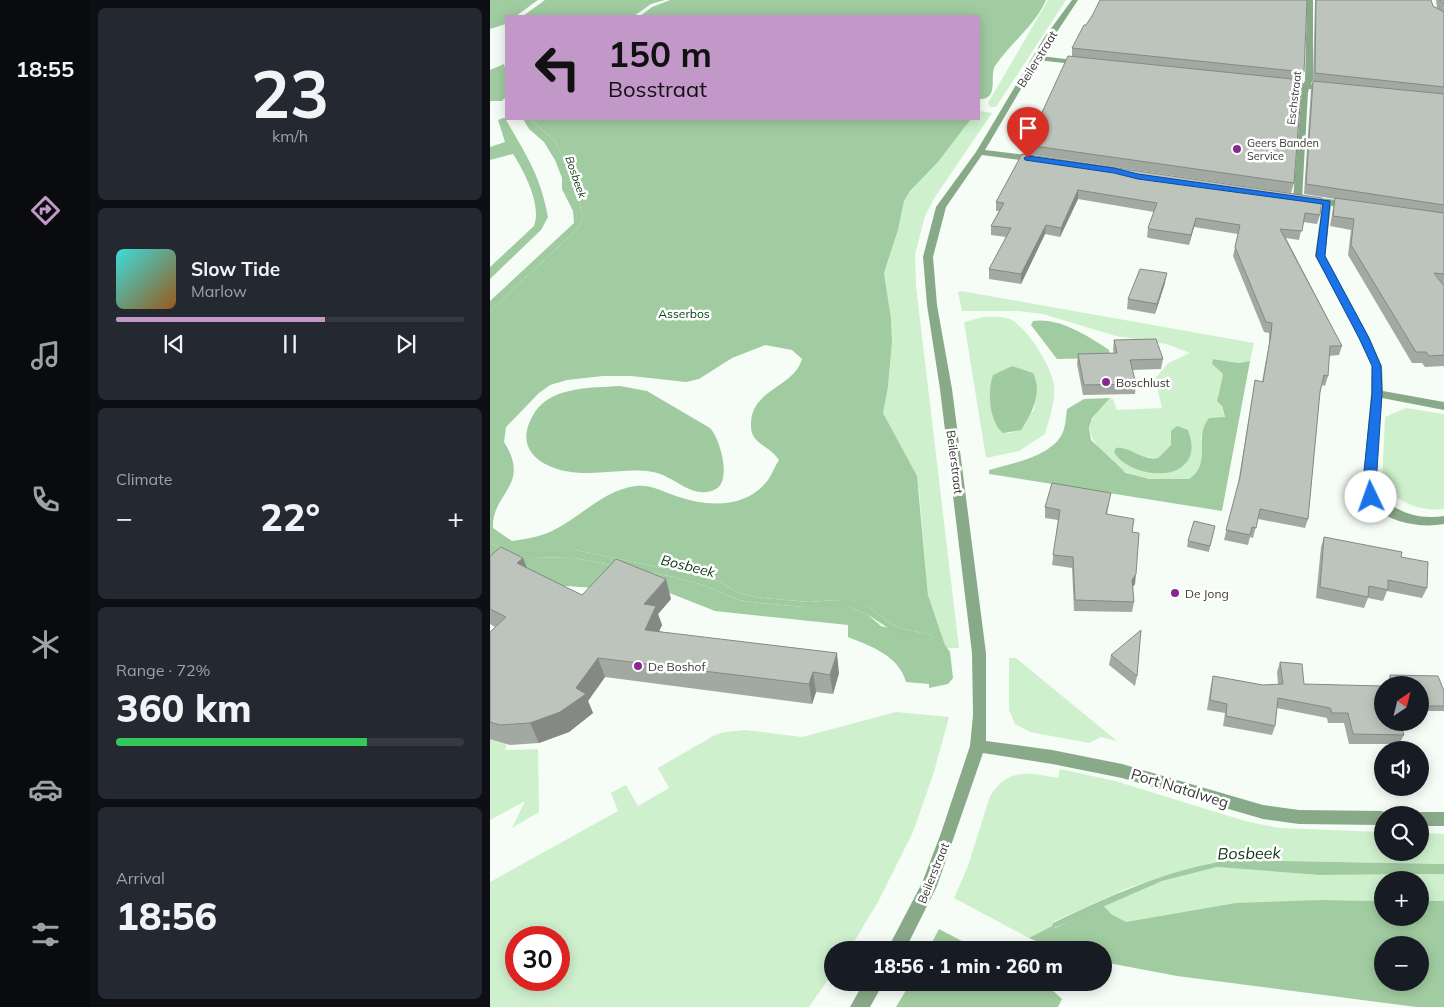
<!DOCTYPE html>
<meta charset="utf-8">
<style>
body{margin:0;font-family:Mulish,sans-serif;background:#242831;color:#f1f3f6;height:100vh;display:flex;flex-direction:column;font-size:19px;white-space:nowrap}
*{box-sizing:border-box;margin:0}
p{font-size:16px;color:#9ea1a6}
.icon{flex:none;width:28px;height:28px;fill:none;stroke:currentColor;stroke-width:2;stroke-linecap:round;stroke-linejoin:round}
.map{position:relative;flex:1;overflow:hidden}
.details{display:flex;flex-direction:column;gap:8px;padding:8px;background:#0d0f14;width:400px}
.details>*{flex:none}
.banner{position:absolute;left:15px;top:15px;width:475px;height:105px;border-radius:0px;box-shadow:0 2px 12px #0003;background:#c298c9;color:#111;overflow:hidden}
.needle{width:32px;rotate:35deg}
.buttons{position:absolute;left:884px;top:676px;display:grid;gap:10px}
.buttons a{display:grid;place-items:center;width:55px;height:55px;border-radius:50%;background:#171b24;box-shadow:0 2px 12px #0003;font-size:25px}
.speed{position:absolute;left:15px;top:926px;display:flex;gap:10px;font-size:25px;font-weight:700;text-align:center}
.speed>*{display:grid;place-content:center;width:65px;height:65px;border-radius:50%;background:#171b24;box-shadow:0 2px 12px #0003;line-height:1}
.speed .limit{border:8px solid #d22;background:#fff;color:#111}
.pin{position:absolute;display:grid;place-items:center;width:42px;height:42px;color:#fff;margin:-51px -21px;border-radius:50% 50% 50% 0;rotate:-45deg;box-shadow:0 0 5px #0007}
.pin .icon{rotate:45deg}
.me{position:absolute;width:55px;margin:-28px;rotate:357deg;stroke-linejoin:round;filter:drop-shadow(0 0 4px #0008)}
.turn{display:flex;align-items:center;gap:18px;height:105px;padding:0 20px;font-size:22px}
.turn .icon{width:65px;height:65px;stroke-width:2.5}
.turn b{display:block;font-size:35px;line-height:42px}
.big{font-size:38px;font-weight:800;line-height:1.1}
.details .tile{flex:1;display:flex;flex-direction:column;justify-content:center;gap:8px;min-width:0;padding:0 18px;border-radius:8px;background:#242831}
.details .dial{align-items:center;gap:0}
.dial b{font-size:65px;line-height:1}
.song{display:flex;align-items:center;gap:15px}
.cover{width:60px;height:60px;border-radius:8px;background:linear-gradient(135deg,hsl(180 70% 55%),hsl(30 70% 35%))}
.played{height:5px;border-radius:2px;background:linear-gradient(90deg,#c298c9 60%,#363941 60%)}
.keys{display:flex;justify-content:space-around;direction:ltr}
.heat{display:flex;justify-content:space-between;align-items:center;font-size:28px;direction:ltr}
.charge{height:8px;border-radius:4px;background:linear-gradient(90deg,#34c759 72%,#363941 0)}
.trip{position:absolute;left:334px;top:941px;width:288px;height:50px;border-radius:25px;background:#171b24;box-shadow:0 2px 12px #0003;font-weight:800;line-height:50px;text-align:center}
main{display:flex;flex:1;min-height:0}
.dock{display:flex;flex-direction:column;width:90px;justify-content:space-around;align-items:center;background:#090b0e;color:#9ea1a6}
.dock .icon{width:35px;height:35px}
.dock .current{color:#c298c9}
.dock b{font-size:22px;color:#f1f3f6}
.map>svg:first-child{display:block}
</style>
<main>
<nav class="dock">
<b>18:55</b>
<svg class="icon current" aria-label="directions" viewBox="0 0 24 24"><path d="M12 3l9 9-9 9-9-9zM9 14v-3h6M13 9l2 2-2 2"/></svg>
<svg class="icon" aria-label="music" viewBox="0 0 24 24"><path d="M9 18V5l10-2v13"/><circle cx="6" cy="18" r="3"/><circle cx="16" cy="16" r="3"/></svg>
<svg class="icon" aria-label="phone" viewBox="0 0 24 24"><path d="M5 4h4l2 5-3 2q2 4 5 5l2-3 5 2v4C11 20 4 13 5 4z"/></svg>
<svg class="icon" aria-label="climate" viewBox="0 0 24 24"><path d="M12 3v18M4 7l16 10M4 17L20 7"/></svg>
<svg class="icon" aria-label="car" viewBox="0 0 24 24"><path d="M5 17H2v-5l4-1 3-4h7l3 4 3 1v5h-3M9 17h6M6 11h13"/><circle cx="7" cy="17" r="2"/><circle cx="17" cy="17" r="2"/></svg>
<svg class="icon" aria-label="filters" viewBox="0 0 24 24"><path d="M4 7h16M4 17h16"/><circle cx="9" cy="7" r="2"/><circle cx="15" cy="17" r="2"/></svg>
</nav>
<section class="details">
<div class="tile dial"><b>23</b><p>km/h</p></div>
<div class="tile">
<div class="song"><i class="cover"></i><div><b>Slow Tide</b><p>Marlow</p></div></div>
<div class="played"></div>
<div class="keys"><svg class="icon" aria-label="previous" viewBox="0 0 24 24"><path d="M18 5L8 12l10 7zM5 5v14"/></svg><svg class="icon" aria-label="pause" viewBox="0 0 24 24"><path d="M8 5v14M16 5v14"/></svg><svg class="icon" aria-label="next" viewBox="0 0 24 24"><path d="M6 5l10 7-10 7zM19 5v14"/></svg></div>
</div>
<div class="tile"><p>Climate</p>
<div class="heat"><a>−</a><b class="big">22°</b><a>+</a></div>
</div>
<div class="tile"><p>Range · 72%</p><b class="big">360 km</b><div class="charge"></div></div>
<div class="tile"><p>Arrival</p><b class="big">18:56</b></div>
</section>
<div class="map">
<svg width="954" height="1007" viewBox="0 0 954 1007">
<rect width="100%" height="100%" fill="#f6fdf6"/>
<g fill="#cef0cd" fill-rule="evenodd">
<polygon points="558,0 576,0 506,107 500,107 498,103"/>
<polygon points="489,111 502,113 445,197 435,216 425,254 426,286 469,648 456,648 455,645 438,595 429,490 414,453 393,413 398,387 402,342 401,318 394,273 408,230 414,201 420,191 448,162 481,119 489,119"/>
<path d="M471 291 764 343 760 361 749 363 724 359 722 364 733 374 728 394 735 418H719L711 438C715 450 715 473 700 479 691 482 678 480 669 479 658 479 645 478 636 472 623 464 597 441 600 426 602 415 613 406 620 398L623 399 627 410 672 408 665 379 678 363 700 353 676 344 626 336 553 314 528 311H472L468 292ZM681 431 701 454 693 465 627 456 630 448 651 457 668 458 681 445Z"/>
<path d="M493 317C501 316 512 316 520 319 538 328 561 366 564 385 566 401 559 419 555 434L529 451 496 458 474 322ZM547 394 544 410 521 433C504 433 503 415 500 401Z"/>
<path d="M916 408 954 414V509C929 512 908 502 892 484L895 417Z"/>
<polygon points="519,658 526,658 627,741 611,737 599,743 540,732 525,724 519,710"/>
<path d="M406 712 459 717 444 772 423 832 388 902 359 950H342V974L319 1007H0V882L128 811 121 793 136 785 148 806 179 788 168 768 225 735 235 732 256 730 312 737ZM26 938H69V980H26Z"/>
<polygon points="0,737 19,737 15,750 48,749 49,812 22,828 35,801 0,820"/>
<path d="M570 769 625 781 755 821 789 828 892 832V852H930V833L954 834V864L739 860 720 863 638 888 563 922 562 926 539 938 464 898 478 866 500 796C519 767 539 773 568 778Z"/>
<polygon points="727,867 829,875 954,874 954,901 930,901 930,880 892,880 892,901 831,900 636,922 621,914 613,905 672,881"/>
</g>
<g fill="#a1cca1" fill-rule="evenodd">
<polygon points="0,0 48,0 26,16 16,16 16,24 0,29"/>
<polygon points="55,0 175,0 161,4 144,16 33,16"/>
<path d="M180 0H556C545 26 521 42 505 66 499 76 510 100 489 99V16H150L162 7Z"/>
<polygon points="14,64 16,73 16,97 12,101 0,101 0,70"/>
<path d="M40 119H481L448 162 420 191 414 201 408 230 394 273 401 318 402 342 398 387 393 413 427 476 438 595 455 645 460 652 463 678 458 684 439 688V684L416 682C409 656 381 646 358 637V625L225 611 134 575 121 589 60 585 0 556 84 558 184 577 213 585 249 600 269 603 314 607H359L377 614 391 626 441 639 442 635 413 629 400 623 377 606 347 600 318 602 264 597 247 592 224 579 86 550H15L0 543V311L85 231 90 225 93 216 81 175 65 141ZM275 345 302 350 312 359C304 387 263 389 261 422 261 428 261 432 264 437 269 445 281 448 289 460 285 466 282 474 278 480 256 509 217 507 186 496 174 492 160 484 146 486 113 490 91 517 62 531 50 537 35 539 22 541L3 528C1 493 42 486 14 442L16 427 49 393 60 385 77 380 113 376H141L196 382 209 379 242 358Z"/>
<path d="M543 321C569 317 598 336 619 350L620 358 567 359 541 325Z"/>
<path d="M723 359 749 363 760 361 732 511 499 474V470C523 463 566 456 574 429 576 422 576 415 577 409L594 399 620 398 602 418 599 428 601 440 636 473 659 479H699C723 463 703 437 719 418L735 417 732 406 727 401 733 374 722 364Z"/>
<path d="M831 900 892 901V918H930V901H954V1007H926L687 976 613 962 612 950H566L539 938 562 926 565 928 613 905 621 914 636 922 746 903ZM892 945H930V982H892Z"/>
<polygon points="449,929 489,950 438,950"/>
<polygon points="421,982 549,983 560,988 572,999 568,1007 406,1007"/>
</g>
<g fill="#a0cba0">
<path d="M13 118H15C36 155 50 174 58 217L51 230 0 279V267L44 226C52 205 34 171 23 154L0 160V147L15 142 8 120Z"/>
<polygon points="33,119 40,119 65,141 81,175 93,216 90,225 85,231 0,311 0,301 84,223 83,211 72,189 72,178 65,160 54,142 39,129"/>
<path d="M522 366 543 373C553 393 542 413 531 430L513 433C499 422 497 391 503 375Z"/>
<path d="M130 386 157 391 220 428C230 438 242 481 226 489 203 501 185 476 163 472 139 468 116 474 92 473 59 472 22 454 42 417 58 386 99 388 130 386Z"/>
<path d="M687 426 698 430C700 437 703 445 701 453 693 485 637 475 624 452L626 448C640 446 651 461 668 458L681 445V431Z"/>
<polygon points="0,543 15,550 86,550 224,579 247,592 264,597 318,602 347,600 364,602 377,606 400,623 413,629 442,635 441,639 410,636 377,614 359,607 314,607 269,603 249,600 213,585 184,577 84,558 0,556"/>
<path d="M739 860 954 864V874L829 875 727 867 672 881 564 928 562 926 563 923C619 896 677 870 739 860Z"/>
</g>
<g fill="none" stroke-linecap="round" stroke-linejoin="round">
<g fill="#8a8" fill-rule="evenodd">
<polygon points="582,0 588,0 551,56 591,61 595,63 591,65 548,60 495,150 546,156 550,159 546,162 492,155 456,207 443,257 447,305 462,389 496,653 496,741 562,750 632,764 773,805 809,810 892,811 899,815 892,815 892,825 809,824 773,819 632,778 562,764 493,753 447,886 415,950 397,950 432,883 451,833 480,746 483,715 482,653 450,389 437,305 433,257 446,207 486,152 554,38"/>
<path d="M817 0H823V80L821 84 841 88 837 90 819 89 818 92 812 199C820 196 858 200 865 205L860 208 841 206 835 256 879 337 892 366 893 391 954 402V410L892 398 885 481 887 495C908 512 927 520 954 516V524C927 529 891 521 875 497L873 481 881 394 882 366 869 337 825 256 832 205 815 203 811 200 807 202 803 199 812 88 791 84 795 82 814 83 815 80Z"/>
<polygon points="930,812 954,812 954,826 930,826 930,815 924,815"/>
<polygon points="374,982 394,982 380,1007 360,1007"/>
</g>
</g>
<g fill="#a2a9a2">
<polygon points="825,0 941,0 943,6 947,8 946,0 954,0 954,285 953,285 954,286 954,366 935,367 932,363 922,363 858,255 861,230 840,226 843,208 845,199 814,194 821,90 823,81"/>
<polygon points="602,16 814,72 812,81 804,183 801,193 537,154 537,145 582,56 582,48"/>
<polygon points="532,154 830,215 827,224 813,222 809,240 796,238 852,346 849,355 839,356 838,376 835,386 832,385 830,392 818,519 815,528 768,519 763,538 760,537 758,545 734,540 748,484 765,380 772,382 779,344 779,333 774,332 743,256 748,234 704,227 699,245 659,238 657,237 658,228 664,212 588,199 570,237 555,234 531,284 499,279 499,269 516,237 501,235 501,226 509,211 506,211 506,202"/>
<polygon points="675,283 665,314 637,309 638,299"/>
<polygon points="624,340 673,359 671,369 642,370 646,384 645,394 593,395 587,364 588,354 624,353 623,350"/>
<polygon points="619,503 617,515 642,532 645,584 643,587 644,602 642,612 584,611 582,568 562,565 568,520 555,518 555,507"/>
<polygon points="725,526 719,552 697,547 698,541"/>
<polygon points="834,537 911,557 937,588 932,598 897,591 893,601 878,598 874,608 826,598 831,547"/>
<polygon points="0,556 37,568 92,595 181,599 168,614 172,625 169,631 349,673 343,694 326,692 322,704 115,677 98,701 103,713 79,732 49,743 20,745 0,739 0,632 5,627 0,624"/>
<polygon points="621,655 647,676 645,686 619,665"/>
<polygon points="790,662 814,684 914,735 909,744 859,744 854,723 838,723 837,718 787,708 785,726 782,735 733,726 735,713 717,710 721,685 723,676 773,685 788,684 787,672"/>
<polygon points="900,675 954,691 954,711 930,711 930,685 899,685 898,680"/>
</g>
<g fill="#848984">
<polygon points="588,190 588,199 570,237 571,228"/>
<polygon points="706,218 704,227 699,245 701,235"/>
<polygon points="556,225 555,234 531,284 531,274"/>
<polygon points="677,273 675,283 665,314 667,304"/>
<polygon points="33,558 41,578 27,563"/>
<polygon points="646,574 645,584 640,590 642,580"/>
<polygon points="176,579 181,599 168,614 172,625 161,649 155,630 154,604"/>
<polygon points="347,653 349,673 343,694 340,675"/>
<polygon points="108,658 115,677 98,701 103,713 79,732 49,743 40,723"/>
<polygon points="323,672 326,692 322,704 319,684"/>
</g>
<g fill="#bcc4bc" stroke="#848984">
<polygon points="610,0 817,0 814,72 582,48 594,25 596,25 602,16"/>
<polygon points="826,0 941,0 943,6 954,12 954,87 825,73"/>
<polygon points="950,0 954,0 954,4 950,1"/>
<polygon points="578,56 812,80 804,183 537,145"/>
<polygon points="823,81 954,94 954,205 816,184"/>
<polygon points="532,154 832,198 830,215 815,213 812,231 790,229 852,346 840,346 838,376 834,375 830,392 818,519 770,509 766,528 762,527 760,535 736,530 750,477 765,380 773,382 781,334 782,323 776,322 745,247 750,225 706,218 701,235 660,229 658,228 667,203 588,190 571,228 556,225 531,274 499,269 521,228 501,226 514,203 506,202"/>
<polygon points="845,198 954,213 954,274 944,273 954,286 954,355 939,356 936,352 926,352 861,245 864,219 843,216"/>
<polygon points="650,269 677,273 667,304 638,299"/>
<polygon points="666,339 673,359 640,360 646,384 594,385 588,354 627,353 624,340"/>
<polygon points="562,483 621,493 616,514 644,519 642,532 649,533 646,574 642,580 644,602 585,600 583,557 563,555 570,510 555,507"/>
<polygon points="704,521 725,526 720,546 698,541"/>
<polygon points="834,537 912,552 911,557 938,562 937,588 898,580 898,590 879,586 878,597 830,587"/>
<polygon points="11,547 33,558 27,563 92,595 126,559 176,579 154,604 166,606 155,630 347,653 340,675 323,672 319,684 108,658 86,688 96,694 70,712 40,723 10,725 0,722 0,632 16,617 0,609 0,556"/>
<polygon points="651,630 647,676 621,655"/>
<polygon points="790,662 812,664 814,684 892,686 892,722 910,722 914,735 863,734 858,713 842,713 840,708 788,698 785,726 736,716 737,704 720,700 723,676 773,685 793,684"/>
<polygon points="900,675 948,676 954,691 954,706 930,706 930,685 903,685"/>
</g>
<polygon fill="#1a73e8" stroke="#114b97" points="538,156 624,168 648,174 840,201 835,256 879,338 891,366 892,394 885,500 877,500 873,481 882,394 882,366 869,338 826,256 833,204 648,179 624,173 535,160 534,158"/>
<g fill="#892891" stroke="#fff" stroke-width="2">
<circle cx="747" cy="149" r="5"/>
<circle cx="616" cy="382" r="5"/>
<circle cx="685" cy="593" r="5"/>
<circle cx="148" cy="666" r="5"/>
</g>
<g text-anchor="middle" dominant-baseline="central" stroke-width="5" stroke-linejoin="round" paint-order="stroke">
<g font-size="11" fill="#373a37" stroke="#fff">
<text transform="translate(804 98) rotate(-83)">Eschstraat</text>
</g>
<g font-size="11" fill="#373a37" stroke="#fff" text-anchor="start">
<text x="757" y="143">Geers Banden<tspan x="757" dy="13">Service</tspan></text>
</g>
<g font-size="11" font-style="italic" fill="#07360c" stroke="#fff">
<text transform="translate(86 177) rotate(71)">Bosbeek</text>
</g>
<g font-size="12" fill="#373a37" stroke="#fff">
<text transform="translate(547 59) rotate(-58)">Beilerstraat</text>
<text transform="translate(465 462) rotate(83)">Beilerstraat</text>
<text transform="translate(443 873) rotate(-68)">Beilerstraat</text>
</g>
<g font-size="12" fill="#02440d" stroke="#fff">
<text x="194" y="313">Asserbos</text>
</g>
<g font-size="12" fill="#373a37" stroke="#fff" text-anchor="start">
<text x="626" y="382">Boschlust</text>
<text x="695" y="593">De Jong</text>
<text x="158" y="666">De Boshof</text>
</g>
<g font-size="14" font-style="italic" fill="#07360c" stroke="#fff">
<text transform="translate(198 566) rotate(14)">Bosbeek</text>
</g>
<g font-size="15" fill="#373a37" stroke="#fff">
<text transform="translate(690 788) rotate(17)">Port Natalweg</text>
</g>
<g font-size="16" font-style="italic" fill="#07360c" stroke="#fff">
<text transform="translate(759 853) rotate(-1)">Bosbeek</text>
</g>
</g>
</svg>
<div class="buttons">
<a><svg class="needle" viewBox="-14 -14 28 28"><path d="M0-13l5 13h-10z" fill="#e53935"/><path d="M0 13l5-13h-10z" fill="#9ea1a6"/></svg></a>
<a><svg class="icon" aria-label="sound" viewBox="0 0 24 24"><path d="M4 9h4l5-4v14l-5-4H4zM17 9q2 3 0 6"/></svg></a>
<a><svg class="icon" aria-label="search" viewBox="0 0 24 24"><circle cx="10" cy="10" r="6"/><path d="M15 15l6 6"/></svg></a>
<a>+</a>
<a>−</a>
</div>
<div class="speed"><div class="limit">30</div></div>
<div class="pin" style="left:538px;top:158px;background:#d93025"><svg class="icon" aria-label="arrive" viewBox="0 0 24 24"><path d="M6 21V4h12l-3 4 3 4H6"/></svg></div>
<svg class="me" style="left:881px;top:497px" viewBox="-20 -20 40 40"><circle r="19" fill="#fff"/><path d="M0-13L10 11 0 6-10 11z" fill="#1a73e8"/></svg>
<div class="trip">18:56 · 1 min · 260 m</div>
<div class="banner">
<div class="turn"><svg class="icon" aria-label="left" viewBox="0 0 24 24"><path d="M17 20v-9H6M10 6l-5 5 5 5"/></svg><div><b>150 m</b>Bosstraat</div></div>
</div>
</div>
</main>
